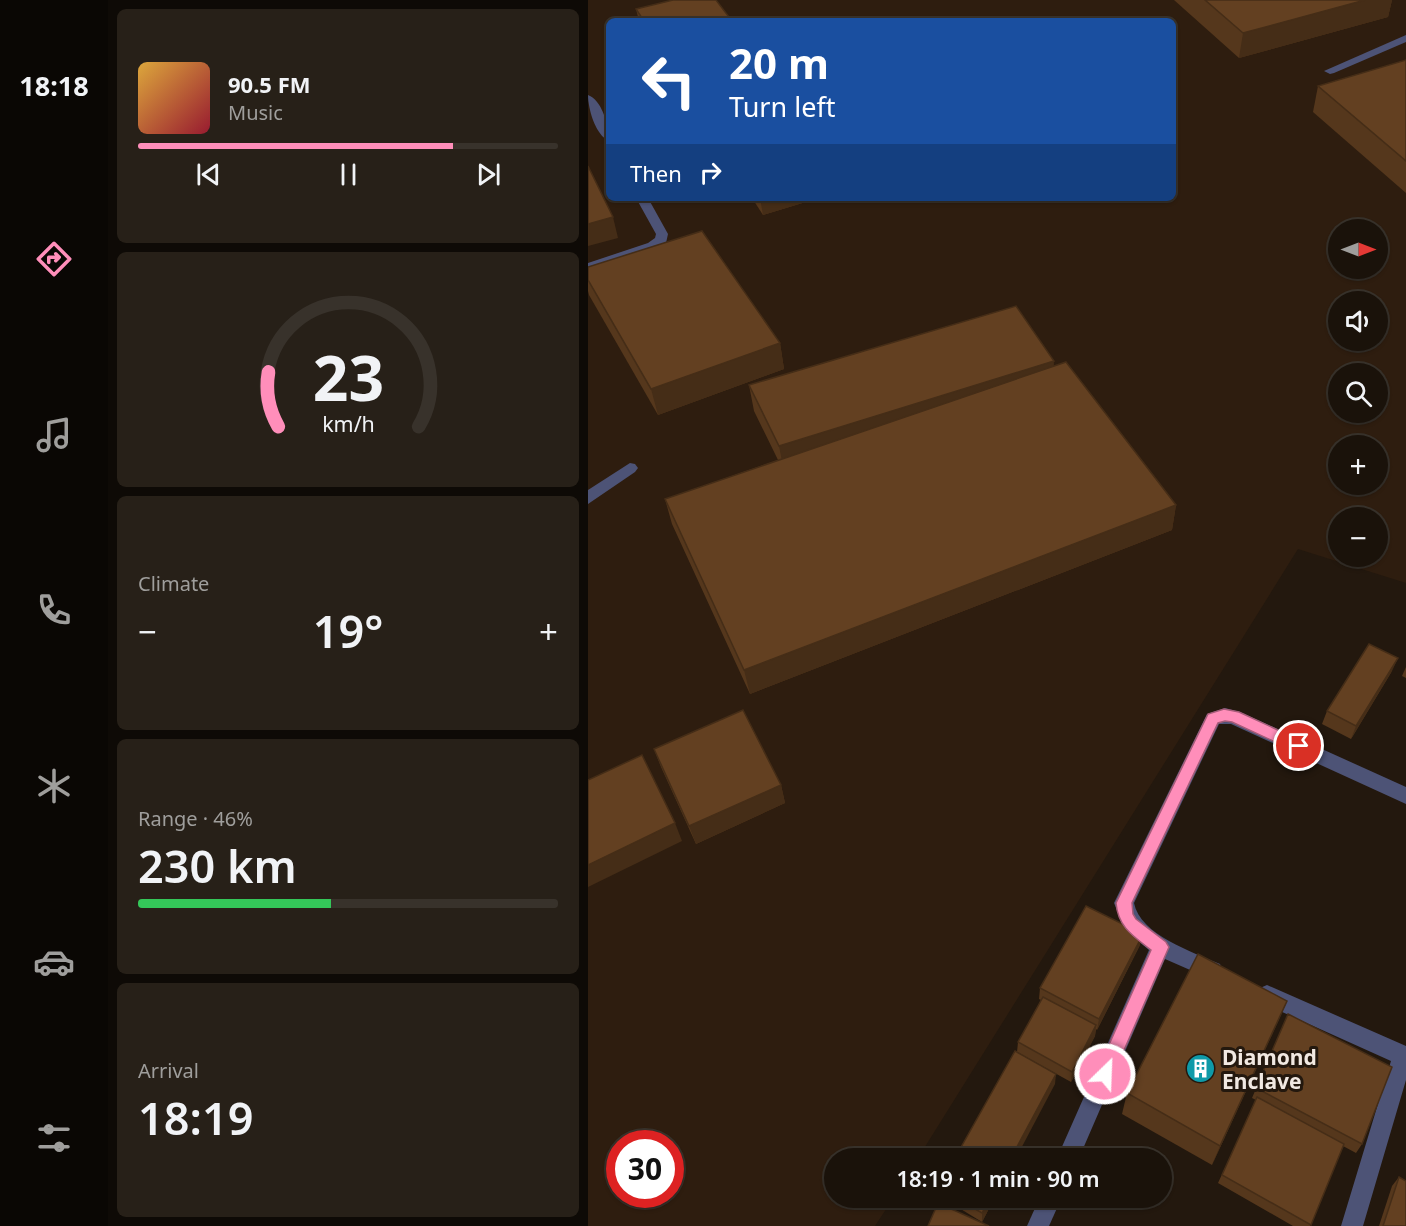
<!DOCTYPE html>
<meta charset="utf-8">
<style>
body{margin:0;font-family:"Noto Sans",sans-serif;background:#272018;color:#f1f3f6;height:100vh;display:flex;flex-direction:column;font-size:22px;white-space:nowrap}
*{box-sizing:border-box;margin:0}
p{font-size:20px;color:#9f9e9c}
.icon{flex:none;width:33px;height:33px;fill:none;stroke:currentColor;stroke-width:2;stroke-linecap:round;stroke-linejoin:round}
.map{position:relative;flex:1;overflow:hidden}
.details{display:flex;flex-direction:column;gap:9px;padding:9px;background:#0e0a06;width:480px}
.details>*{flex:none}
.top-card{position:absolute;left:18px;top:18px;width:570px;height:183px;border-radius:9px;box-shadow:0 2px 4px #0004,0 0 0 2px #38322b;background:#1a4fa0;color:#fff;overflow:hidden}
.needle{width:39px;rotate:90deg}
.buttons{position:absolute;left:740px;top:219px;display:grid;gap:12px}
.buttons a{display:grid;place-items:center;width:60px;height:60px;border-radius:50%;background:#1a120a;box-shadow:0 2px 4px #0004,0 0 0 2px #38322b;font-size:30px}
.speed{position:absolute;left:18px;top:1130px;display:flex;gap:12px;font-size:30px;font-weight:700;text-align:center}
.speed>*{display:grid;place-content:center;width:78px;height:78px;border-radius:50%;background:#1a120a;box-shadow:0 2px 4px #0004,0 0 0 2px #38322b;line-height:1}
.speed .limit{border:9px solid #d22;background:#fff;color:#111}
.pin{position:absolute;display:grid;place-items:center;width:51px;height:51px;color:#fff;margin:-26px;border:3px solid #fff;border-radius:50%;box-shadow:0 2px 6px #0007}
.me{position:absolute;width:66px;margin:-33px;rotate:24deg;stroke-linejoin:round;filter:drop-shadow(0 0 4px #0008)}
.turn{display:flex;align-items:center;gap:21px;height:126px;padding:0 24px;font-size:27px}
.turn .icon{width:78px;height:78px;stroke-width:2.5}
.turn b{display:block;font-size:42px;line-height:51px}
.then{display:flex;align-items:center;height:57px;padding:0 24px;background:#0003;gap:12px;font-size:22px}
.big{font-size:45px;font-weight:600;line-height:1.1}
.details .card{flex:1;display:flex;flex-direction:column;justify-content:center;gap:9px;min-width:0;padding:0 21px;border-radius:9px;background:#272018}
.details .dial{align-items:center;gap:0}
.dial svg{height:156px;overflow:visible;fill:none;stroke:#38322b;stroke-width:7;stroke-linecap:round;text-anchor:middle}
.dial text{fill:#f1f3f6;stroke:none}
.song{display:flex;align-items:center;gap:18px}
.cover{width:72px;height:72px;border-radius:9px;background:linear-gradient(135deg,hsl(40 70% 55%),hsl(350 70% 35%))}
.played{height:6px;border-radius:3px;background:linear-gradient(90deg,#ff8eba 75%,#38322b 75%)}
.keys{display:flex;justify-content:space-around;direction:ltr}
.heat{display:flex;justify-content:space-between;align-items:center;font-size:33px;direction:ltr}
.charge{height:9px;border-radius:4px;background:linear-gradient(90deg,#34c759 46%,#38322b 0)}
.trip{position:absolute;left:236px;top:1148px;width:348px;height:60px;border-radius:30px;background:#1a120a;box-shadow:0 2px 4px #0004,0 0 0 2px #38322b;font-weight:600;line-height:60px;text-align:center}
main{display:flex;flex:1;min-height:0}
.tabs{display:flex;flex-direction:column;width:108px;justify-content:space-around;align-items:center;background:#0a0704;color:#9f9e9c}
.tabs .icon{width:42px;height:42px}
.tabs .active{color:#ff8eba}
.tabs b{font-size:27px;color:#f1f3f6}
.map>svg:first-child{display:block}
</style>
<main>
<nav class="tabs">
<b>18:18</b>
<svg class="icon active" aria-label="directions" viewBox="0 0 24 24"><path d="M12 3l9 9-9 9-9-9zM9 14v-3h6M13 9l2 2-2 2"/></svg>
<svg class="icon" aria-label="music" viewBox="0 0 24 24"><path d="M9 18V5l10-2v13"/><circle cx="6" cy="18" r="3"/><circle cx="16" cy="16" r="3"/></svg>
<svg class="icon" aria-label="phone" viewBox="0 0 24 24"><path d="M5 4h4l2 5-3 2q2 4 5 5l2-3 5 2v4C11 20 4 13 5 4z"/></svg>
<svg class="icon" aria-label="climate" viewBox="0 0 24 24"><path d="M12 3v18M4 7l16 10M4 17L20 7"/></svg>
<svg class="icon" aria-label="car" viewBox="0 0 24 24"><path d="M5 17H2v-5l4-1 3-4h7l3 4 3 1v5h-3M9 17h6M6 11h13"/><circle cx="7" cy="17" r="2"/><circle cx="17" cy="17" r="2"/></svg>
<svg class="icon" aria-label="filters" viewBox="0 0 24 24"><path d="M4 7h16M4 17h16"/><circle cx="9" cy="7" r="2"/><circle cx="15" cy="17" r="2"/></svg>
</nav>
<section class="details">
<div class="card">
<div class="song"><i class="cover"></i><div><b>90.5 FM</b><p>Music</p></div></div>
<div class="played"></div>
<div class="keys"><svg class="icon" aria-label="previous" viewBox="0 0 24 24"><path d="M18 5L8 12l10 7zM5 5v14"/></svg><svg class="icon" aria-label="pause" viewBox="0 0 24 24"><path d="M8 5v14M16 5v14"/></svg><svg class="icon" aria-label="next" viewBox="0 0 24 24"><path d="M6 5l10 7-10 7zM19 5v14"/></svg></div>
</div>
<div class="card dial"><svg viewBox="0 0 100 80">
<path d="M14 69A42 42 0 1 1 86 69"/>
<path d="M14 69A42 42 0 0 1 9 41" stroke="#ff8eba"/>
<text x="50" y="56" font-size="32" font-weight="700">23</text>
<text x="50" y="72" font-size="11">km/h</text>
</svg></div>
<div class="card"><p>Climate</p>
<div class="heat"><a>−</a><b class="big">19°</b><a>+</a></div>
</div>
<div class="card"><p>Range · 46%</p><b class="big">230 km</b><div class="charge"></div></div>
<div class="card"><p>Arrival</p><b class="big">18:19</b></div>
</section>
<div class="map">
<svg width="818" height="1226" viewBox="0 0 818 1226">
<rect width="100%" height="100%" fill="#23180e"/>
<path fill="#2e1d0f" fill-rule="evenodd" d="M0 0H818V583L710 549 330 1158H246V1197H306L287 1226H0ZM21 21H585V198H21ZM750 230H789V268H750ZM750 302H789V340H750ZM750 374H789V412H750ZM750 446H789V484H750ZM750 518H789V556H750ZM32 1143H82V1194H32Z"/>
<g fill="none" stroke-linecap="round" stroke-linejoin="round">
<g fill="#4d5376" fill-rule="evenodd">
<path d="M0 95C14 100 21 126 21 141 7 135 0 108 0 95Z"/>
<polygon points="48,198 60,198 80,234 78,243 70,249 0,272 0,263 60,243 67,238 68,234"/>
<polygon points="42,463 47,464 50,468 47,472 0,504 0,490"/>
</g>
<g fill="#4d5376" fill-rule="evenodd">
<polygon points="818,35 818,42 746,73 742,74 736,71"/>
<path d="M637 708 652 712 818 787V804L643 724H631L546 903C552 935 605 952 632 964L635 971 632 978 625 980 577 959 491 1158H469L561 950 537 930 526 903 619 714Z"/>
<polygon points="679,985 818,1046 818,1080 775,1226 753,1226 803,1061 672,1002 669,995 672,988"/>
<polygon points="452,1197 474,1197 461,1226 439,1226"/>
</g>
</g>
<g fill="#55371c">
<polygon points="586,0 804,0 800,17 651,58"/>
<polygon points="48,9 144,21 51,21"/>
<polygon points="818,60 818,193 725,112 730,86"/>
<polygon points="164,198 231,198 175,215"/>
<polygon points="0,267 192,343 196,369 70,415 1,295 0,291"/>
<polygon points="466,366 588,505 584,530 162,694 84,524 77,499 190,460 166,411 161,385"/>
<polygon points="818,667 818,678 814,676"/>
<polygon points="804,671 763,739 734,724 739,711"/>
<polygon points="66,749 193,785 197,803 108,844 73,767"/>
<polygon points="552,945 509,1030 508,1029 507,1036 483,1082 429,1052 430,1042 453,1000 451,999 452,988"/>
<polygon points="699,1001 624,1165 534,1114 539,1093"/>
<polygon points="700,1014 774,1144 768,1153 755,1146 722,1226 705,1226 630,1183 668,1100 664,1098"/>
<polygon points="811,1177 818,1226 791,1226 804,1186"/>
<polygon points="353,1197 407,1197 394,1222"/>
</g>
<g fill="#452d17">
<polygon points="777,0 804,0 800,17 651,58 655,33"/>
<polygon points="172,198 231,198 175,215"/>
<polygon points="25,217 30,238 0,246 0,224"/>
<polygon points="192,343 196,369 70,415 63,389"/>
<polygon points="466,361 465,386 196,471 191,446"/>
<polygon points="588,505 584,530 162,694 156,670"/>
<polygon points="810,658 804,671 763,739 768,726"/>
<polygon points="193,785 197,803 108,844 101,826"/>
<polygon points="87,823 94,841 0,887 0,865"/>
<polygon points="555,934 552,945 509,1030 511,1019"/>
<polygon points="699,1001 689,1024 624,1165 632,1146"/>
<polygon points="508,1025 507,1036 483,1082 484,1072"/>
<polygon points="468,1074 467,1084 428,1158 423,1158"/>
<polygon points="403,1197 407,1197 394,1222 394,1213"/>
</g>
<g fill="#634021" stroke="#452d17" stroke-width="1.5">
<polygon points="85,0 128,0 144,21 56,21 48,9"/>
<polygon points="617,0 777,0 655,33"/>
<polygon points="818,60 818,161 730,86"/>
<polygon points="0,166 25,217 0,224"/>
<polygon points="114,231 192,343 63,389 0,280 0,267"/>
<polygon points="428,306 466,361 191,446 161,385"/>
<polygon points="478,362 588,505 156,670 77,499"/>
<polygon points="781,644 810,658 768,726 739,711"/>
<polygon points="155,710 193,785 101,826 66,749"/>
<polygon points="54,755 87,823 0,865 0,780"/>
<polygon points="498,906 555,934 511,1019 452,988"/>
<polygon points="610,954 699,1001 632,1146 539,1093"/>
<polygon points="455,997 508,1025 484,1072 430,1042"/>
<polygon points="700,1014 804,1067 774,1144 668,1088"/>
<polygon points="427,1051 468,1074 423,1158 367,1158"/>
<polygon points="669,1097 756,1144 723,1225 634,1175"/>
<polygon points="811,1177 818,1181 818,1226 795,1226"/>
<polygon points="366,1197 403,1197 394,1213"/>
<polygon points="350,1203 401,1226 340,1226"/>
</g>
<path fill="#ff8eba" stroke="#a65c79" stroke-width="1.5" d="M636 709 651 712 716 742 718 746 716 751 711 753 644 722 637 721 630 723 544 903 545 914 548 919 578 942 581 947 523 1080 517 1082 511 1080 508 1074 563 950C545 936 530 927 528 903L620 714Z"/>
<defs>
<symbol id="building-disc" viewBox="-11 -11 22 22"><circle r="9.5" fill="#0f9aa8" stroke="#23180e"/><path d="M-4-6H4V6H1V3H-1V6H-4ZM-2.5-4.3h1.7v1.8h-1.7ZM.8-4.3h1.7v1.8H.8ZM-2.5-1h1.7V.8h-1.7ZM.8-1h1.7V.8H.8Z" fill="#fff"/></symbol>
</defs>
<g fill-rule="evenodd">
<use href="#building-disc" x="596" y="1052" width="33" height="33"/>
</g>
<g text-anchor="middle" dominant-baseline="central" stroke-width="6" stroke-linejoin="round" paint-order="stroke">
<g font-size="21" font-weight="bold" fill="#f1e9e2" stroke="#23180e" text-anchor="start">
<text x="634" y="1057">Diamond<tspan x="634" dy="24">Enclave</tspan></text>
</g>
</g>
</svg>
<div class="buttons">
<a><svg class="needle" viewBox="-14 -14 28 28"><path d="M0-13l5 13h-10z" fill="#e53935"/><path d="M0 13l5-13h-10z" fill="#9f9e9c"/></svg></a>
<a><svg class="icon" aria-label="sound" viewBox="0 0 24 24"><path d="M4 9h4l5-4v14l-5-4H4zM17 9q2 3 0 6"/></svg></a>
<a><svg class="icon" aria-label="search" viewBox="0 0 24 24"><circle cx="10" cy="10" r="6"/><path d="M15 15l6 6"/></svg></a>
<a>+</a>
<a>−</a>
</div>
<div class="speed"><div class="limit">30</div></div>
<div class="pin" style="left:711px;top:746px;background:#d93025"><svg class="icon" aria-label="arrive" viewBox="0 0 24 24"><path d="M6 21V4h12l-3 4 3 4H6"/></svg></div>
<svg class="me" style="left:517px;top:1074px" viewBox="-20 -20 40 40"><circle r="17" fill="#ff8eba" stroke="#fff" stroke-width="3"/><path d="M0-11L8 9 0 5-8 9z" fill="#fff"/></svg>
<div class="trip">18:19 · 1 min · 90 m</div>
<div class="top-card">
<div class="turn"><svg class="icon" aria-label="left" viewBox="0 0 24 24"><path d="M17 20v-9H6M10 6l-5 5 5 5"/></svg><div><b>20 m</b>Turn left</div></div>
<div class="then">Then<svg class="icon" aria-label="right" viewBox="0 0 24 24"><path d="M7 20v-9h11M14 6l5 5-5 5"/></svg></div>
</div>
</div>
</main>
